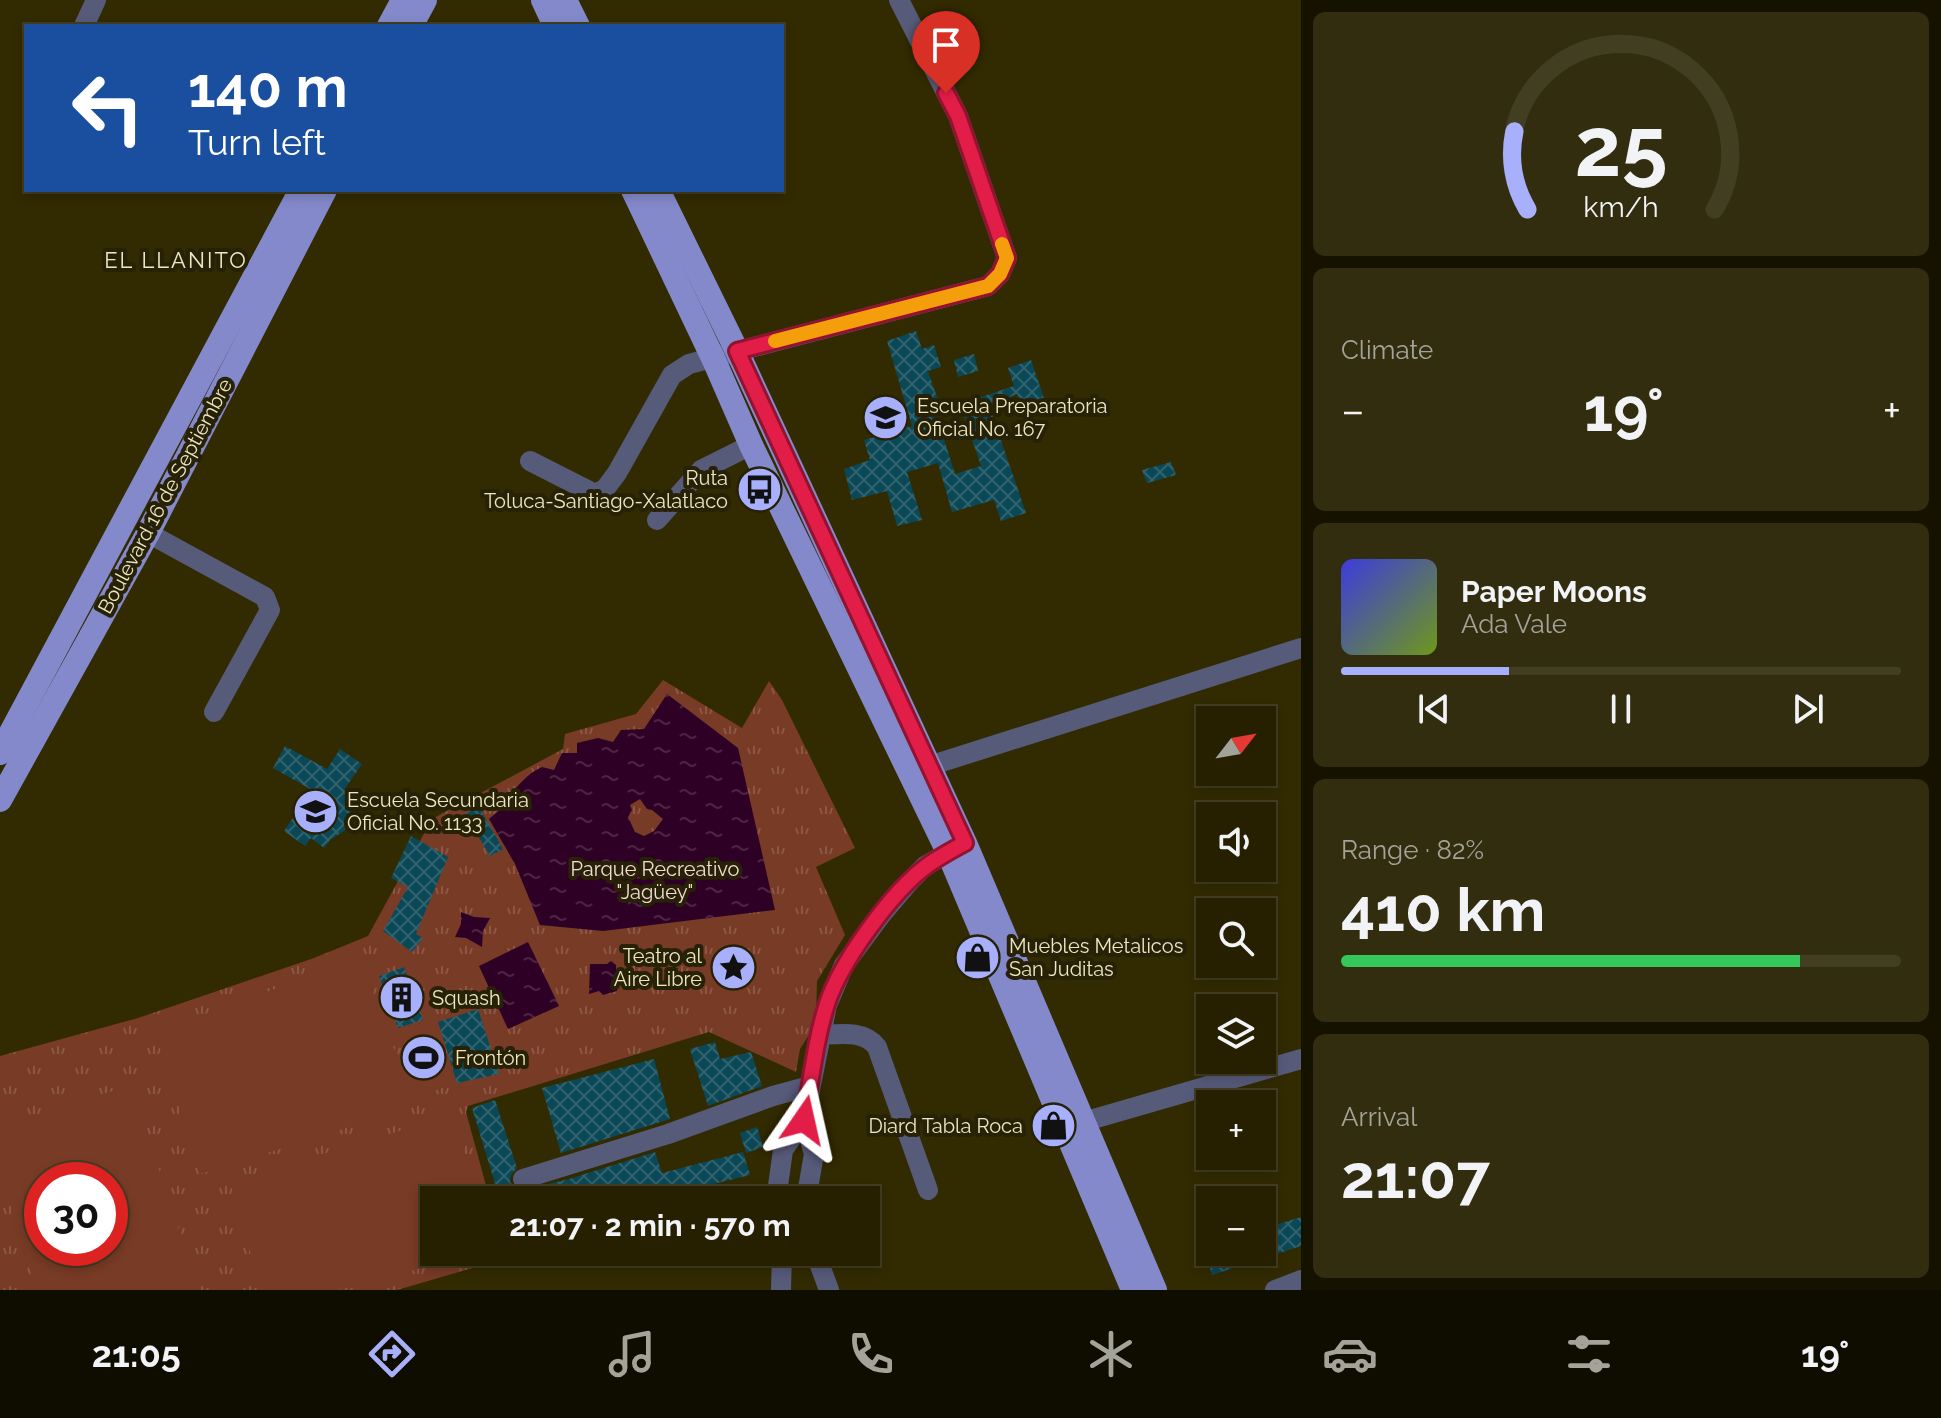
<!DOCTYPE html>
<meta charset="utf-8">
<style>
body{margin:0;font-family:Raleway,sans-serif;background:#322d0f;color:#f1f3f6;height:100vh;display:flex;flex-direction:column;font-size:30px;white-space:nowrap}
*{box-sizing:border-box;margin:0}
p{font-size:26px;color:#a4a399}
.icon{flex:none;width:44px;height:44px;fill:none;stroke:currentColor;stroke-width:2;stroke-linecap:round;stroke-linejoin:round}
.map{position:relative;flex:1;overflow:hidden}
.sheet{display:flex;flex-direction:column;gap:12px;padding:12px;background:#151200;width:640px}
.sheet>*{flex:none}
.guide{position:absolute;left:24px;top:24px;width:760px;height:168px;border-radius:0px;box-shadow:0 4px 12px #0003,0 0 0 2px #423e22;background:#1a4fa0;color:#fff;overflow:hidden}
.needle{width:52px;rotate:59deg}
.tools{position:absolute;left:1196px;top:706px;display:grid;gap:16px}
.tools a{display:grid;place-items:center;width:80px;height:80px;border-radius:0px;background:#262000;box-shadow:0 4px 12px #0003,0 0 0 2px #423e22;font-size:40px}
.speed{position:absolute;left:24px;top:1162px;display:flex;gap:16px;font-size:40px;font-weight:700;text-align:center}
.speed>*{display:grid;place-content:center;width:104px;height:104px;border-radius:50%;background:#262000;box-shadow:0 4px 12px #0003,0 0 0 2px #423e22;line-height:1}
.speed .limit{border:12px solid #d22;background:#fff;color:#111}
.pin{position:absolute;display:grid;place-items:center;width:68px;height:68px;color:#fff;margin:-82px -34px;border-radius:50% 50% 50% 0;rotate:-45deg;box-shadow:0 0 8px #0007}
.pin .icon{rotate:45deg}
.me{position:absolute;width:88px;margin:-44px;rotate:11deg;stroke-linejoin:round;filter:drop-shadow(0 0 6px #0008)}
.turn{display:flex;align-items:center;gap:28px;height:168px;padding:0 32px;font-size:36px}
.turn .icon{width:104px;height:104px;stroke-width:2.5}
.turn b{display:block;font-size:56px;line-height:68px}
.big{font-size:60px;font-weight:700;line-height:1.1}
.sheet .tile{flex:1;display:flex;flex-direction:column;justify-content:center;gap:12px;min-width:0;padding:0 28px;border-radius:12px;background:#322d0f}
.sheet .dial{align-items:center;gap:0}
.dial svg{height:208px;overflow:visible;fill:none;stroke:#423e22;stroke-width:7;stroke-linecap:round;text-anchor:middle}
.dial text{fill:#f1f3f6;stroke:none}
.song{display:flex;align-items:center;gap:24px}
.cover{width:96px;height:96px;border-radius:12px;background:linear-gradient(135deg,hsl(240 70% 55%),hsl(80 70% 35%))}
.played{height:8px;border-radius:4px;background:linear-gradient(90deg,#a8b0fc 30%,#423e22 30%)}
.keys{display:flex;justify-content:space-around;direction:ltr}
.heat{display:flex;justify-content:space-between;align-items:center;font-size:44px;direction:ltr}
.charge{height:12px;border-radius:6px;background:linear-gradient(90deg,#34c759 82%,#423e22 0)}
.trip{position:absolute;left:420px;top:1186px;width:460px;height:80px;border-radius:0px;background:#262000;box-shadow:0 4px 12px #0003,0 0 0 2px #423e22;font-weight:700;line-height:80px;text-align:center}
.tabs{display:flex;height:128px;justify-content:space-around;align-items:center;background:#0f0d00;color:#a4a399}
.tabs .icon{width:56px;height:56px}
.tabs .on{color:#a8b0fc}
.tabs b{font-size:36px;color:#f1f3f6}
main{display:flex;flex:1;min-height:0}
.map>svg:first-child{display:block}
</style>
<main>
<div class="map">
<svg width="1301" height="1290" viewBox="0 0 1301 1290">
<defs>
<pattern id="park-tufts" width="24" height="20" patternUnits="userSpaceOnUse" patternTransform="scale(2)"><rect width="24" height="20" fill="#783b26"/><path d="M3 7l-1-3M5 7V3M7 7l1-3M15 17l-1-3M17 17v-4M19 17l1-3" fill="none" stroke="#8c5744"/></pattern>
<pattern id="water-ripples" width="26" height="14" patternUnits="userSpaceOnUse" patternTransform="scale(2)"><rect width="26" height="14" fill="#2f0025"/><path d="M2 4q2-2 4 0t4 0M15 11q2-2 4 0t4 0" fill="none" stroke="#4d2543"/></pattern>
<pattern id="building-cross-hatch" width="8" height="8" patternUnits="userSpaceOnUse" patternTransform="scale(2)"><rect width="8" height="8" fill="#0b4857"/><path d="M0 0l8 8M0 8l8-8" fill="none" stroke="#2f626d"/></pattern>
</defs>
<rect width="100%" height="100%" fill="#322a00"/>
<path fill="url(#park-tufts)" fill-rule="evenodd" d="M663 680 742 728 769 681 782 700 855 848 816 867 845 935 817 981 816 1024 800 1049 796 1072 709 1032 468 1106 466 1112 490 1200H434V1252H505L507 1258 397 1290H0V1056L138 1018 314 958 368 936 432 819 563 749 565 734 636 714ZM42 1180H110V1248H42Z"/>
<g fill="#783b26" fill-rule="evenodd">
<polygon points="361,958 415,1106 200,1174 155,1032"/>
<polygon points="428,1021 449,1086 420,1095 398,1029"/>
<path d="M131 1085 199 1290H36L0 1168V1128ZM42 1180H110V1248H42Z"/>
<polygon points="453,1115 478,1200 434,1200 434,1252 481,1252 339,1290 261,1290 230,1182"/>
</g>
<g fill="url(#water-ripples)" fill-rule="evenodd">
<path d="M667 694 738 748 775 910 603 931 540 925 515 864 489 819 503 807 499 800C517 793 521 776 542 767L554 770 562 753H577V743L598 738 613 742 621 730 644 729ZM640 799 647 809 652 810 663 819 654 831 644 836 635 832 628 817 632 810 630 805Z"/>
<polygon points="461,912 474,917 490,918 483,931 482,947 466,938 455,937 461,924"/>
<polygon points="528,942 559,1006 508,1029 479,966"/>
<polygon points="611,961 616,965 617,991 603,995 599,991 589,994 590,964 607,964"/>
</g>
<g fill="url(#building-cross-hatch)">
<polygon points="916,331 922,349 934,345 941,367 928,371 939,403 933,405 955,474 981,466 960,404 1014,386 1008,368 1031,360 1046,404 1022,410 1017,394 989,406 1026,513 1001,521 994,500 952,512 938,463 907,472 922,520 897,526 887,491 852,500 844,469 870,460 864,440 912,426 887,341"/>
<polygon points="974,354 978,371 958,377 954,360"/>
<polygon points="1171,462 1176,475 1147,483 1142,470"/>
<polygon points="285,746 327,769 340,749 362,764 344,790 366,803 357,809 344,831 330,840 324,848 311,838 305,846 284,831 312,790 273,768"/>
<polygon points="479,807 503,849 490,856 465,814"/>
<polygon points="411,836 448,857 416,934 423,938 412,952 383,931 408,887 391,878"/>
<polygon points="404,967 423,1020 398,1028 379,976"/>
<polygon points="478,1009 499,1074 457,1083 438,1022"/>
<polygon points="715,1042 720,1059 751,1052 762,1086 708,1106 690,1049"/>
<polygon points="654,1059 670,1119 561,1153 542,1088"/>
<polygon points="495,1100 517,1168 511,1175 510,1182 519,1191 569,1179 655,1152 662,1173 743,1152 750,1175 669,1195 670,1200 500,1200 472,1108"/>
<polygon points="757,1127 763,1147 746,1153 740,1133"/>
<polygon points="1301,1217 1301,1246 1212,1275 1205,1252 1262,1252 1262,1229"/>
</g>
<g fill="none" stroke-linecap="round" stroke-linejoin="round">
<g stroke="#575b7a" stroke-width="20">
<polyline points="84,26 96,0"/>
<polyline points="530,461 595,494 605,489 617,473 672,375 689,364 988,286 1000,274 1007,258 958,116 899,0"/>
<polyline points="657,520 701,470 751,445"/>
<polyline points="148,533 265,597 270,610 214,712"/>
<polyline points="929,766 1301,648"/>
<path d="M821 1035C840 1034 864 1030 877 1047L928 1190"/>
<polyline points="804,1120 814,1154 806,1200"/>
<polyline points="1083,1122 1301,1059"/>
<polyline points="523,1179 668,1134 773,1096 810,1086"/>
<polyline points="776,1200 783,1150 804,1120 827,1005 844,965 881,915 909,882 925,866 960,846"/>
<polyline points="815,1252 829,1290"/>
<polyline points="781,1290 782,1252"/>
<polyline points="1275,1290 1301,1280"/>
</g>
<g stroke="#8389ca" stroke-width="24">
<polyline points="543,0 555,26"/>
<polyline points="565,0 578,26"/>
<polyline points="389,26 403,0"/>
<polyline points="411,26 425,0"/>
<polyline points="633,190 713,358 751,445 948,852 1133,1290"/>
<polyline points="658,190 737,351 965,843 1155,1290"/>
<polyline points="0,753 301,190"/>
<polyline points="0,800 148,533 325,190"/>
</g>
</g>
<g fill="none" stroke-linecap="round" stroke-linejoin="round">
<defs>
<path id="route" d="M804 1120C811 1082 815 1041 827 1004 840 963 892 891 928 865 939 857 952 850 965 843L737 351 988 286 1000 274 1007 258 958 116 946 93"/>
</defs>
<use href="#route" stroke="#92132f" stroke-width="20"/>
<use href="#route" stroke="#e11d48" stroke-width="14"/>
<polyline stroke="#f59e0b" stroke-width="14" points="775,341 988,286 1000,274 1007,258 1002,244"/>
</g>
<defs>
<symbol id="school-disc" viewBox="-11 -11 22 22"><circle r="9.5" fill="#a8b0fc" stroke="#262107"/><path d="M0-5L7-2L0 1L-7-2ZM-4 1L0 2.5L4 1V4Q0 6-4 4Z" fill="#111"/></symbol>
<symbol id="bus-disc" viewBox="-11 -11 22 22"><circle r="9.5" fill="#a8b0fc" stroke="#262107"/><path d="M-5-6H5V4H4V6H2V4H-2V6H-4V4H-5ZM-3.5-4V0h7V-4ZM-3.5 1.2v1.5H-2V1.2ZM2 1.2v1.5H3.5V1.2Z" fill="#111"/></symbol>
<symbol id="shop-disc" viewBox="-11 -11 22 22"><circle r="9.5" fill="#a8b0fc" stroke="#262107"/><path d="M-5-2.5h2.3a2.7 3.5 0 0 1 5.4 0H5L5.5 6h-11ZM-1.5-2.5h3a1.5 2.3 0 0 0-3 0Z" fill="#111"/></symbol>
<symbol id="sight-disc" viewBox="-11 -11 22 22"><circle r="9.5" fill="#a8b0fc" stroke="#262107"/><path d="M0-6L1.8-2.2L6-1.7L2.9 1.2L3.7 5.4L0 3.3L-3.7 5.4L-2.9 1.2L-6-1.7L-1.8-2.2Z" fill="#111"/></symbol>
<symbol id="building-disc" viewBox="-11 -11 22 22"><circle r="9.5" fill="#a8b0fc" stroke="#262107"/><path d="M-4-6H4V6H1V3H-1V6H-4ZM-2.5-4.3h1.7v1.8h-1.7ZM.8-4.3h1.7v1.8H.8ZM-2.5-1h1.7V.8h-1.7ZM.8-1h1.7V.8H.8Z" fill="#111"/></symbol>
<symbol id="stadium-disc" viewBox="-11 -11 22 22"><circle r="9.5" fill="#a8b0fc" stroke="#262107"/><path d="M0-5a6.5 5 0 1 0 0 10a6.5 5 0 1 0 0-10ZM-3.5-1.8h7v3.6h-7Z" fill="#111"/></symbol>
</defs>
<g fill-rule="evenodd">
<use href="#school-disc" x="860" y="392" width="51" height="51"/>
<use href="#bus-disc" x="734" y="464" width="51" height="51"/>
<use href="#school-disc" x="290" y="786" width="51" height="51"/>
<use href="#shop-disc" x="952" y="932" width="51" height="51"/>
<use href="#sight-disc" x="708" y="942" width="51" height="51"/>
<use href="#building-disc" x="376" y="972" width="51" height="51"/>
<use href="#stadium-disc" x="398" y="1032" width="51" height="51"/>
<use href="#shop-disc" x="1028" y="1100" width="51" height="51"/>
</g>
<g text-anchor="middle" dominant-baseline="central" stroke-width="8" stroke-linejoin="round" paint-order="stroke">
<g font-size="20" fill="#ede6bf" stroke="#262107" text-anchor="start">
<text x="917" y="406">Escuela Preparatoria<tspan x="917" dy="23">Oficial No. 167</tspan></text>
<text x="728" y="478" text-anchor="end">Ruta<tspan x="728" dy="23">Toluca-Santiago-Xalatlaco</tspan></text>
<text x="347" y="800">Escuela Secundaria<tspan x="347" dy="23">Oficial No. 1133</tspan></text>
<text x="1009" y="946">Muebles Metalicos<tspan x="1009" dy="23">San Juditas</tspan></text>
<text x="702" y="956" text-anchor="end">Teatro al<tspan x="702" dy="23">Aire Libre</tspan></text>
<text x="432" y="998">Squash</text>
<text x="455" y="1058">Frontón</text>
<text x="1023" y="1126" text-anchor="end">Diard Tabla Roca</text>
</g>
<g font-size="20" fill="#ede6bf" stroke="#262107">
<text transform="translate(165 496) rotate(-62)">Boulevard 16 de Septiembre</text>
</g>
<g font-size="20" fill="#f4dcd4" stroke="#262107">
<text x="655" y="869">Parque Recreativo<tspan x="655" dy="23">"Jagüey"</tspan></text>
</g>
<g font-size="22" letter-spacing="2" fill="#ede6bf" stroke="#262107">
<text x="176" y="260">EL LLANITO</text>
</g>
</g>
</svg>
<div class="tools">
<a><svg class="needle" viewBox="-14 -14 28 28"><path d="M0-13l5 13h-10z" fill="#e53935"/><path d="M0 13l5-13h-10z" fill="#a4a399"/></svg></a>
<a><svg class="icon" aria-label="sound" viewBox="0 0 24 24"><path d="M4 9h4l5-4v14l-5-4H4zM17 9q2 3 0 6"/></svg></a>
<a><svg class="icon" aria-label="search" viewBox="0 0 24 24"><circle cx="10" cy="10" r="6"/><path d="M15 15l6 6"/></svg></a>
<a><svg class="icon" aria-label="layers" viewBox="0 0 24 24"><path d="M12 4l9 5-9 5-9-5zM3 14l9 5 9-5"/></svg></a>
<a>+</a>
<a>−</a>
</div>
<div class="speed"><div class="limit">30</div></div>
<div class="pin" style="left:946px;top:93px;background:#d93025"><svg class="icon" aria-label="arrive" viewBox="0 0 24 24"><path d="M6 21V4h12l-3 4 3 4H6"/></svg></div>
<svg class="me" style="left:804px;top:1120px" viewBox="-20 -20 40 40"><path d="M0-17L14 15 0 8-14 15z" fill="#e11d48" stroke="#fff" stroke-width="4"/></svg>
<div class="trip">21:07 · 2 min · 570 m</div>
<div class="guide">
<div class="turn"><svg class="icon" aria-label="left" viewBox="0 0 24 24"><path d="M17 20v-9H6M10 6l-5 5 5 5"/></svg><div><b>140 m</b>Turn left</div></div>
</div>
</div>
<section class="sheet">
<div class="tile dial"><svg viewBox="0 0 100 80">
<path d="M14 69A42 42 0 1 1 86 69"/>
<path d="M14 69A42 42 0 0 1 9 39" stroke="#a8b0fc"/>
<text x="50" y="56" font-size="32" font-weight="700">25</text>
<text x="50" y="72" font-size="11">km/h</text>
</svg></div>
<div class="tile"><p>Climate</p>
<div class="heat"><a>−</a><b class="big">19°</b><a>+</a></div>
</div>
<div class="tile">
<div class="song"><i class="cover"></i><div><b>Paper Moons</b><p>Ada Vale</p></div></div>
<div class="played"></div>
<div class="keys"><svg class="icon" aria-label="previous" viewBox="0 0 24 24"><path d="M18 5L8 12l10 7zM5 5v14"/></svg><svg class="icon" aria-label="pause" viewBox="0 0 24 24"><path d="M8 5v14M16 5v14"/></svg><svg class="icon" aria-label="next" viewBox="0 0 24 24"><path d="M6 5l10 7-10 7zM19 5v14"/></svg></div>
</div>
<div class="tile"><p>Range · 82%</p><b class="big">410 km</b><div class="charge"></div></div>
<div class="tile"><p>Arrival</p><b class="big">21:07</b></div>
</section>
</main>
<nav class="tabs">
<b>21:05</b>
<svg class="icon on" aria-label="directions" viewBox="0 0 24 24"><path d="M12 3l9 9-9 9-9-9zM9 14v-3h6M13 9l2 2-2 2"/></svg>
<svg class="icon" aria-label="music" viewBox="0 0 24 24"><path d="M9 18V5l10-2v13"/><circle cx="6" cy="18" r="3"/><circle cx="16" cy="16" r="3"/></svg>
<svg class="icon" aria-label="phone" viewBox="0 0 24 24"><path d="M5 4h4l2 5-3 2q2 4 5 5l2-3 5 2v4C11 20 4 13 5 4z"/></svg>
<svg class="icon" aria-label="climate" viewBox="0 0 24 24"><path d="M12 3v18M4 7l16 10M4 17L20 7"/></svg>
<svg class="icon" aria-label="car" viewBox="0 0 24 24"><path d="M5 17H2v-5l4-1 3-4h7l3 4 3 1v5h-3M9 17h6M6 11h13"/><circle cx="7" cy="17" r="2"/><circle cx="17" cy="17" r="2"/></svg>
<svg class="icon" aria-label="filters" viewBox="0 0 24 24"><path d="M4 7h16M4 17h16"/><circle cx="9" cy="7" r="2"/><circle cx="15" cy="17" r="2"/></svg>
<b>19°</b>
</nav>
